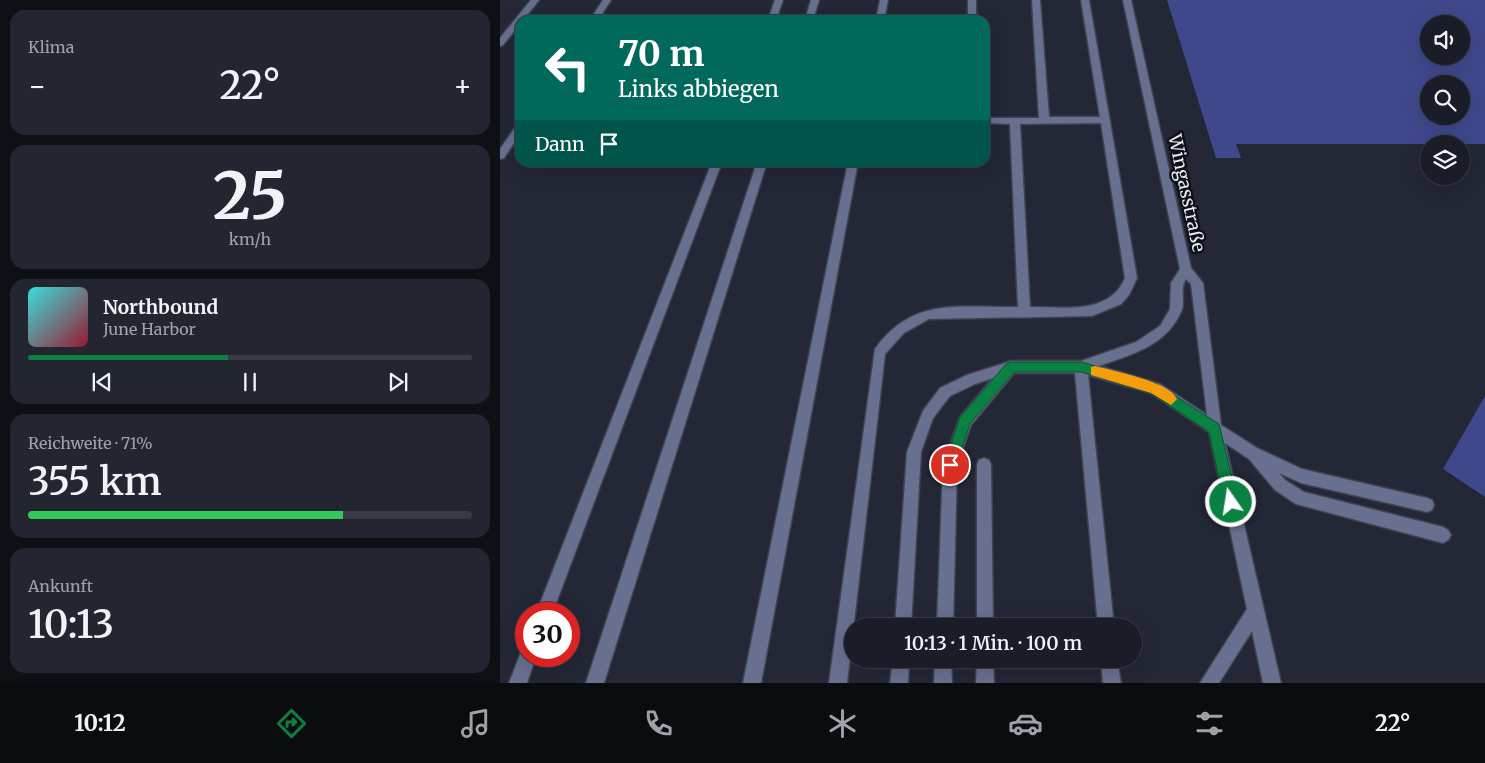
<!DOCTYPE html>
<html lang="de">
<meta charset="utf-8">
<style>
body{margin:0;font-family:Merriweather,serif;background:#232630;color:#f1f3f6;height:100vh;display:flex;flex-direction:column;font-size:19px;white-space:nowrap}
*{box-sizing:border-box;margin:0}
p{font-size:16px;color:#9fa2a8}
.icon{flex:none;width:28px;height:28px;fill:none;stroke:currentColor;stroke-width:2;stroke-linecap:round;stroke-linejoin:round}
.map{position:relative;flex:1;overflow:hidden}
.details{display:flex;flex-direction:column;gap:10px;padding:10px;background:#0e1016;width:500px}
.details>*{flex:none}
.banner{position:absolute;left:15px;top:15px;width:475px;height:152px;border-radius:15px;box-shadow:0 5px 20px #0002,0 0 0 1px #383b45;background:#00695c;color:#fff;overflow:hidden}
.fabs{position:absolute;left:920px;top:15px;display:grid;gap:10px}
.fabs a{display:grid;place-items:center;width:50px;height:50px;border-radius:50%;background:#1a1d28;box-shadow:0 5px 20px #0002,0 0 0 1px #383b45;font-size:25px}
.speed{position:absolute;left:15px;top:602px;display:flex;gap:10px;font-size:25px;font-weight:700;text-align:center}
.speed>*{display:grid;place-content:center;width:65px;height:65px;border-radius:50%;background:#1a1d28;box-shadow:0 5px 20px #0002,0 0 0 1px #383b45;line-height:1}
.speed .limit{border:8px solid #d22;background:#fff;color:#111}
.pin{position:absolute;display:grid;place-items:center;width:42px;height:42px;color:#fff;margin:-21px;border:2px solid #fff;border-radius:50%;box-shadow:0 1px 5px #0007}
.me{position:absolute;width:55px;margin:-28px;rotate:347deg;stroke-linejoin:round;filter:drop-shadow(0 0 4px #0008)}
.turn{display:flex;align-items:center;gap:18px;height:105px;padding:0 20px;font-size:22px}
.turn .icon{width:65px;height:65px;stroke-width:2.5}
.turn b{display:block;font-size:35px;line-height:42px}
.then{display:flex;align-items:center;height:48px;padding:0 20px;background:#0003;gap:10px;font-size:19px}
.big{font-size:38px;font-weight:600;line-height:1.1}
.details .widget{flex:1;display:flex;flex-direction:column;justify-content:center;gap:8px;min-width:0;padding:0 18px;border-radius:15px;background:#232630}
.details .dial{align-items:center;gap:0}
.dial b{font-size:65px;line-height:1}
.song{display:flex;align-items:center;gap:15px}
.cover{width:60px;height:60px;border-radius:8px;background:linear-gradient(135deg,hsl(180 70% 55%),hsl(350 70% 35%))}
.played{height:5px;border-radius:2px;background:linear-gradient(90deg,#0b8043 45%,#383b45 45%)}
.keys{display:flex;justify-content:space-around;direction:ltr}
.heat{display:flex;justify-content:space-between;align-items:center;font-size:28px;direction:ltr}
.charge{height:8px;border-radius:4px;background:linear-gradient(90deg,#34c759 71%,#383b45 0)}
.trip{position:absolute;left:344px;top:618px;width:298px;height:50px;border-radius:25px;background:#1a1d28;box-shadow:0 5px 20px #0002,0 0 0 1px #383b45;font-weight:600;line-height:50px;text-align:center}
.menu{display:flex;height:80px;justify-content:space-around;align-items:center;background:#0a0c10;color:#9fa2a8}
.menu .icon{width:35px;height:35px}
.menu .on{color:#0b8043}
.menu b{font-size:22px;color:#f1f3f6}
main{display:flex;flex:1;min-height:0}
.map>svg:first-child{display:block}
</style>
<main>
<section class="details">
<div class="widget"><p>Klima</p>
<div class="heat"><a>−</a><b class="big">22°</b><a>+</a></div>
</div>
<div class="widget dial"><b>25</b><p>km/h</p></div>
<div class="widget">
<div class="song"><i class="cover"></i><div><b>Northbound</b><p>June Harbor</p></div></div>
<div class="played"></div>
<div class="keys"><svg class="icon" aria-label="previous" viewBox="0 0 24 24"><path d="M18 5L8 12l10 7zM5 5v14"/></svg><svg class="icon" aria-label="pause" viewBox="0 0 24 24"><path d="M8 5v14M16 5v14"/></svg><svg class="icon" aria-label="next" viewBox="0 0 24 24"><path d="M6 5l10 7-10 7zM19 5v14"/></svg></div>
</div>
<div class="widget"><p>Reichweite · 71%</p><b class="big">355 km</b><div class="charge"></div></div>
<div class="widget"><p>Ankunft</p><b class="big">10:13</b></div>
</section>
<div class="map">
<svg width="985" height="683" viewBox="0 0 985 683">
<rect width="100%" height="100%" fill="#232736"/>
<g fill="#3f488b" fill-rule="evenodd">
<path d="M667 0H985V144H736L741 158H716ZM929 24H961V56H929ZM929 84H961V116H929Z"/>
<polygon points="985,396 985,497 943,469"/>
</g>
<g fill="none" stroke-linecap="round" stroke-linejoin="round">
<defs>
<g id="minor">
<polygon points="31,0 39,0 23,20 20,20 20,24 3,45 0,46 0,38"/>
<polygon points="103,0 111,0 98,20 90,20"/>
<polygon points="275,0 283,0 276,20 268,20"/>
<polygon points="311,0 319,0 313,20 305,20"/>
<polygon points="380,0 388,0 384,20 376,20"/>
<rect x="468" y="0" width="8" height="20"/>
<path d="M532 0H540L549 117H600L581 0H589L637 278 629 295 621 304 592 316 429 319 404 333 385 354 347 683H329L375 349C413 296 459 308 518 307L510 124 488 123 485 122V116L492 118H539ZM601 123 625 278C610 315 563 307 530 307L520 124Z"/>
<path d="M623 0H631L691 268 703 283 721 425 757 448 802 469 927 498 932 500 934 505 932 510 927 512 801 483 779 473 785 480 804 492 943 527 948 530 951 535 948 540 943 543 796 504 775 490 749 459 725 443 781 683H763L752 631 719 683H700L747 609 709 432 651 393 588 375 614 626H598L575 373H514L471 425 457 465 453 626H437L443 465 460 417 493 378 475 384 450 396 433 418 421 452 411 626H395L407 452 423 411 440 388 467 375 511 361H581L636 342 660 326 670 309 671 283 680 269ZM686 279 691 284 707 415 660 384 599 366C632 354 665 347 681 312 686 302 679 289 686 279Z"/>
<polygon points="20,124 20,134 4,158 0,159 0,149 17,125"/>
<polygon points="212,162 222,162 52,614 36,614"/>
<polygon points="257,162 267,162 104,683 86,683"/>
<polygon points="348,162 358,162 261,683 243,683"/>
<polygon points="484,458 489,460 491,465 493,626 477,626 477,465 479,460"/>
<polygon points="26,648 26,656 36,656 27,683 9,683 22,650"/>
<polygon points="393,659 409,659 408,683 390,683"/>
<polygon points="435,659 451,659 452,683 434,683"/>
<polygon points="477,659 493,659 494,683 476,683"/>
<polygon points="601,659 617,659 621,683 603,683"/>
</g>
</defs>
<use href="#minor" stroke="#3f4251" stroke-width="3"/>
<use href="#minor" fill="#696f8f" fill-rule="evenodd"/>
</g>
<polygon fill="#0b8043" stroke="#07532c" points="511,362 581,362 655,383 719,424 738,502 736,506 731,508 726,506 724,502 709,432 651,393 581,372 514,372 470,424 455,469 450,471 446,469 444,465 460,417 507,363"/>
<path fill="#f59e0b" d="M595 366C613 371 669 381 677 399L671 405 651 393 591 375V367Z"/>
<g text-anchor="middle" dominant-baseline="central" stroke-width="5" stroke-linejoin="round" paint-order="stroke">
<g font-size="18" fill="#e9ebf6" stroke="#0e1017">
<text transform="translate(687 193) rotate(78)">Wingasstraße</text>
</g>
</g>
</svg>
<div class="fabs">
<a><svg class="icon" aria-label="sound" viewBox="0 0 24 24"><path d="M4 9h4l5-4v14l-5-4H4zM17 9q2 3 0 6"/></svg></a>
<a><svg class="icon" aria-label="search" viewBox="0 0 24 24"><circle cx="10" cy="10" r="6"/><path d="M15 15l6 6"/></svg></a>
<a><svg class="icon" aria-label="layers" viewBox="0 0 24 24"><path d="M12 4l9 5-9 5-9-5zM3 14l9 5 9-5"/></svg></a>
</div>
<div class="speed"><div class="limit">30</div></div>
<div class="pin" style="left:450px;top:465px;background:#d93025"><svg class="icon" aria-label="arrive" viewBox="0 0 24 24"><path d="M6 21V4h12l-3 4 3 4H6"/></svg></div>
<svg class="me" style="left:731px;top:502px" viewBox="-20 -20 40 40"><circle r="17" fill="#0b8043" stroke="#fff" stroke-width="3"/><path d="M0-11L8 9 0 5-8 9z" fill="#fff"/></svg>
<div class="trip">10:13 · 1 Min. · 100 m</div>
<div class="banner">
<div class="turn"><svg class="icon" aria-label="left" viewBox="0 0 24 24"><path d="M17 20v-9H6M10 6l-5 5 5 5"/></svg><div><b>70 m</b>Links abbiegen</div></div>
<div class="then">Dann<svg class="icon" aria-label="arrive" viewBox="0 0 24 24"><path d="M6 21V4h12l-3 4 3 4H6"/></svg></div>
</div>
</div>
</main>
<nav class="menu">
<b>10:12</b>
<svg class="icon on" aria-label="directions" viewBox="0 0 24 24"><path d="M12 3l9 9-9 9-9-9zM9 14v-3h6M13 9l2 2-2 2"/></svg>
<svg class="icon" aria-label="music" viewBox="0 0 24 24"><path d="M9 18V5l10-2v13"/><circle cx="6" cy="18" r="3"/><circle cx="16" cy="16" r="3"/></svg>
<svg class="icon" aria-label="phone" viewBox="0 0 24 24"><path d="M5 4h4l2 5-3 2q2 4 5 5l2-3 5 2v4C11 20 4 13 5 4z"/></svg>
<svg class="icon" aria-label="climate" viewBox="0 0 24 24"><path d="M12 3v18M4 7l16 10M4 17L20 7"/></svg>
<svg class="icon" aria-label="car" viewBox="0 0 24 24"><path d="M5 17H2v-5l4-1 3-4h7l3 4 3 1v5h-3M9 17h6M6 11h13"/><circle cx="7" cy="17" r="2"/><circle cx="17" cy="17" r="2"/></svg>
<svg class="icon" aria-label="filters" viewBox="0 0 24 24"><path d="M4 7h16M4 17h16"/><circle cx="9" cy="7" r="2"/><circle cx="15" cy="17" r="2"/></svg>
<b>22°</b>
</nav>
